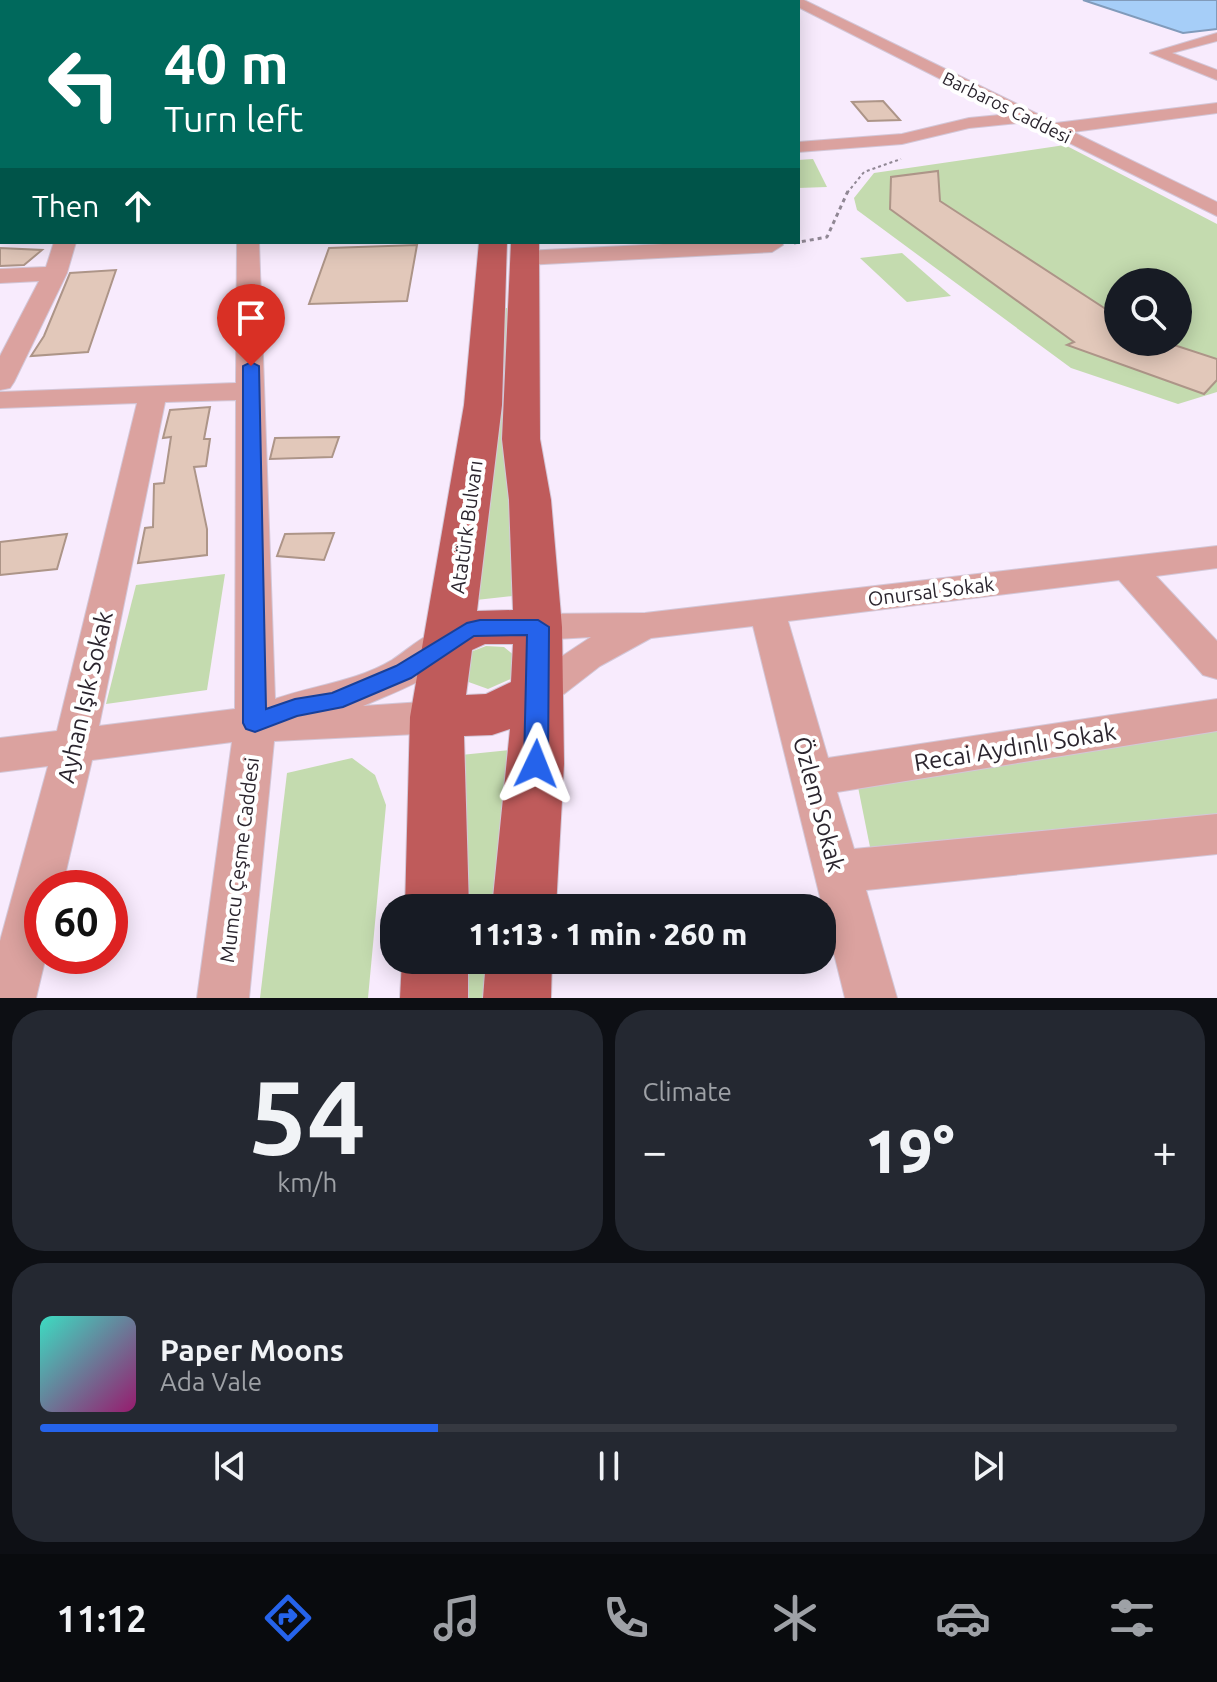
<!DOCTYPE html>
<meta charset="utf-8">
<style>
body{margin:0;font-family:Ubuntu,sans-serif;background:#242831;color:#f1f3f6;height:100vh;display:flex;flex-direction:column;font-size:30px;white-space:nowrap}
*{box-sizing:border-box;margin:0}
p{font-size:26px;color:#9ea1a6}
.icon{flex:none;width:44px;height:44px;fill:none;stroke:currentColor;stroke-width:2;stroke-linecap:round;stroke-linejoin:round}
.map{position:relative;height:998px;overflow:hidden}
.details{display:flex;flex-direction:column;gap:12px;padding:12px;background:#0d0f14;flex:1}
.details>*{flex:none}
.banner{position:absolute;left:0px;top:0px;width:800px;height:244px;box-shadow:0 4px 20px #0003;background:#00695c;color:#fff;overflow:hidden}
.controls{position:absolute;left:1104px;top:268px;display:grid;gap:16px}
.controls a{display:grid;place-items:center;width:88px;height:88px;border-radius:50%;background:#171b24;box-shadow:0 4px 20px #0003;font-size:40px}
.speed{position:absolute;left:24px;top:870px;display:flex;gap:16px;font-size:40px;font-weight:700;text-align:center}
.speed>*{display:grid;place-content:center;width:104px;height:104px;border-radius:50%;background:#171b24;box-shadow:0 4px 20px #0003;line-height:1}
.speed .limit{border:12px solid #d22;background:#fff;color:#111}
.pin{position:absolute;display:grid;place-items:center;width:68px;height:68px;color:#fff;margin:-82px -34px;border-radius:50% 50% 50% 0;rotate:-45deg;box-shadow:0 0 8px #0007}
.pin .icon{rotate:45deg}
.me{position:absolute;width:88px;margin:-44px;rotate:2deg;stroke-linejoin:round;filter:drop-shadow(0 0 6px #0008)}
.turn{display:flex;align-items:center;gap:28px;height:168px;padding:0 32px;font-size:36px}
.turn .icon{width:104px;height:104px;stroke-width:2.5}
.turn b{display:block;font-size:56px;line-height:68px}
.then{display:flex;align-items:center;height:76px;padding:0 32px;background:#0003;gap:16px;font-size:30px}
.big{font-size:60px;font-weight:800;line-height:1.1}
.details .card{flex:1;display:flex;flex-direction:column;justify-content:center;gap:12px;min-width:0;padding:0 28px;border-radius:32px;background:#242831}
.details .dial{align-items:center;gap:0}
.dial b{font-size:104px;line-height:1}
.song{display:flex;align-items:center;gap:24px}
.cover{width:96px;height:96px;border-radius:12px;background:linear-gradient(135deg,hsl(170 70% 55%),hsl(320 70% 35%))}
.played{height:8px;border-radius:4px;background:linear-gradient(90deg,#2563eb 35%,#363941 35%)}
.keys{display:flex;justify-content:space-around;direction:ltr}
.heat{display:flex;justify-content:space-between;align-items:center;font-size:44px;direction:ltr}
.details .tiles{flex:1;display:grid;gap:12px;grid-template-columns:1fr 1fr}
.card:last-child{grid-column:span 2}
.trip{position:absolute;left:380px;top:894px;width:456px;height:80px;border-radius:32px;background:#171b24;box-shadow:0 4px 20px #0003;font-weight:800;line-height:80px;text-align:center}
.menu{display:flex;height:128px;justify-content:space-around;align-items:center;background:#090b0e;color:#9ea1a6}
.menu .icon{width:56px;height:56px}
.menu .on{color:#2563eb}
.menu b{font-size:36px;color:#f1f3f6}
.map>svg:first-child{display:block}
</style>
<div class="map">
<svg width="1217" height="998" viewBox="0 0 1217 998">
<rect width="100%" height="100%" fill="#f8ebfd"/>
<g fill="#c4dbaf" fill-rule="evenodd">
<path d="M1065 145 1217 224V392L1178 404 1071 368 857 210 854 198 874 173ZM1118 282H1178V342H1118Z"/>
<polygon points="813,159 827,187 798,188 798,160"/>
<polygon points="902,253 951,296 907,302 860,258"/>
<polygon points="500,308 512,308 513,596 467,601"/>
<polygon points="225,574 207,690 106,704 136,585"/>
<polygon points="486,646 504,647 516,657 513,678 488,689 463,680 468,653"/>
<polygon points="1217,726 1217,816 871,852 857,782"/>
<polygon points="510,750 498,908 451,908 451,756"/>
<polygon points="352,758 375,775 386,805 368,998 260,998 287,773"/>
<polygon points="450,960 495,960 493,998 449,998"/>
</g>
<polygon fill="#a6cef8" stroke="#819bbb" stroke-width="2" points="1083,0 1217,0 1217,29 1183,33"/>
<g fill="#e2c8ba" stroke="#ad9588" stroke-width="2">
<polygon points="883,101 900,120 868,121 852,102"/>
<polygon points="938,171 940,201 1118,317 1118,342 1165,342 1217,359 1217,380 1204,394 1067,345 1074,342 890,209 891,177"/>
<polygon points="417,245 407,301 309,304 329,248"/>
<polygon points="0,248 42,250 24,265 0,266"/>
<polygon points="116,270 88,352 31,356 44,336 70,273"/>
<polygon points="210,407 204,439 210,439 206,466 194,467 207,529 207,555 138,563 145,528 153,527 154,484 164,483 171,437 163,438 170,410"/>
<polygon points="339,437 332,457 270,459 275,438"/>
<polygon points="334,533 324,560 277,556 285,534"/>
<polygon points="67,534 57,569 0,575 0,542"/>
</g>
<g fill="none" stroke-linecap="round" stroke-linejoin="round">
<defs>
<g id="minor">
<polygon points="69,0 82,0 83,2 70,2"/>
<polygon points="793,0 804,0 1056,123 1217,103 1217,113 1073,132 1217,202 1217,216 1027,122 969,128 902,144 798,152 798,142 902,134 969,118 1010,114 798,7 798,2"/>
<polygon points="0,6 2,7 2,42 0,42"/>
<polygon points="1217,33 1217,41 1172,53 1217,70 1217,80 1150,53"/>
<polygon points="2,84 2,101 0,102 0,85"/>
<rect x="0" y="164" width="2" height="12"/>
<rect x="0" y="223" width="2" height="12"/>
<polygon points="54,242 76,242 67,273 14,382 10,388 0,390 0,356 39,281 0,283 0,269 46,267"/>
<path d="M237 242H259L275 699C314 685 355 682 392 660 414 646 434 622 462 630L468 640C448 674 397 691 363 706L437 701 451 706 457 717 451 728 437 733 274 741 249 998H197L232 742 92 760 62 888H42V956H46L36 998H0V941L48 766 0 772V738L57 731 137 403 0 408V392L236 383ZM236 400 235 709 99 726 165 402Z"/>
<polygon points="703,242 782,242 783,245 772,252 525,265 514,258 525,251"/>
<polygon points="1217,546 1217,568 1156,576 1217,641 1217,679 1203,675 1119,580 788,621 828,758 1217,699 1217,731 837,792 854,849 1217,814 1217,854 866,890 897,998 845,998 753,626 651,638 600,666 551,704 537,708 523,704 517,693 523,682 591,637 538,640 525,636 519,627 525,618 538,614 645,613"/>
</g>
<g id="major">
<rect x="503" y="0" width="16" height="2"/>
<path d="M479 242H507L502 405 477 611 513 610 509 500 502 439 511 242H539L540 439 551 500 562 627 564 764 556 908H492L510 729 492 735 464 736 469 908H405L410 717 464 405ZM485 644H513L511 682 486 694 466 695 472 650Z"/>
<polygon points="402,960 468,960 468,998 400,998"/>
<polygon points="486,960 552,960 551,998 483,998"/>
</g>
</defs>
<use href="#minor" stroke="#d3c7d8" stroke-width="2"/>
<use href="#major" stroke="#d3c7d8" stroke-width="2"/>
<g stroke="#908794" stroke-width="2" stroke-dasharray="3 3" stroke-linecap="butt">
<polyline points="30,0 34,2"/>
<polyline points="847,193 864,172 901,159"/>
</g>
<polyline stroke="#908794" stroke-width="3" stroke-dasharray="4 4" stroke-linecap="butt" points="794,243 827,237 848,191"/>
<use href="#minor" fill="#dba29f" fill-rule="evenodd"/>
<use href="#major" fill="#bf5b5b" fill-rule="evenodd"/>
</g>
<polygon fill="#2563eb" stroke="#184099" stroke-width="2" points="251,362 259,366 266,709 295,699 332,693 396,666 467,623 480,620 538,620 549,627 548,764 545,771 536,774 527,771 524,764 527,635 474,636 411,678 343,707 297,716 255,732 246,729 243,723 243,366"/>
<g text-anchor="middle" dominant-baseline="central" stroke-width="8" stroke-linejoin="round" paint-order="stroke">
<g font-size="18" fill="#2b252e" stroke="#fff">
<text transform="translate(1007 107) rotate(26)">Barbaros Caddesi</text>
</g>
<g font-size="20" fill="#2b252e" stroke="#fff">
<text transform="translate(466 527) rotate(-82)">Atatürk Bulvarı</text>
<text transform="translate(931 591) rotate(-7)">Onursal Sokak</text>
<text transform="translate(239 860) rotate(-83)">Mumcu Çeşme Caddesi</text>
</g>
<g font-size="24" fill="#2b252e" stroke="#fff">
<text transform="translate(85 697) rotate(-77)">Ayhan Işık Sokak</text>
<text transform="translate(1015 747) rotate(-9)">Recai Aydınlı Sokak</text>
<text transform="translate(819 804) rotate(75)">Özlem Sokak</text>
</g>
</g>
</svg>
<div class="controls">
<a><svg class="icon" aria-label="search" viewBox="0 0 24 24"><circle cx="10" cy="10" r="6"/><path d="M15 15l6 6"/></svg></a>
</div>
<div class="speed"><div class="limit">60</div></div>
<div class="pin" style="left:251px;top:366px;background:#d93025"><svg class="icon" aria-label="arrive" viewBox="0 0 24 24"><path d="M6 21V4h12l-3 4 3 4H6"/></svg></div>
<svg class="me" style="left:536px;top:764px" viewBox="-20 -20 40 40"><path d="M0-17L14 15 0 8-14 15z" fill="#2563eb" stroke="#fff" stroke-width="4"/></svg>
<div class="trip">11:13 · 1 min · 260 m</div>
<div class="banner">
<div class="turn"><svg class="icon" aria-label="left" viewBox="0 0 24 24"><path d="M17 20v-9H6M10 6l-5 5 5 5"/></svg><div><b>40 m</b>Turn left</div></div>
<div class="then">Then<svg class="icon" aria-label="ahead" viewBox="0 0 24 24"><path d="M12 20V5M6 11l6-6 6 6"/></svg></div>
</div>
</div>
<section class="details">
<div class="tiles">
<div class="card dial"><b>54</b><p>km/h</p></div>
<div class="card"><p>Climate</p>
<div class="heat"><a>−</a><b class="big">19°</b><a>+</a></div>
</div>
<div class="card">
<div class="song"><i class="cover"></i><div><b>Paper Moons</b><p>Ada Vale</p></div></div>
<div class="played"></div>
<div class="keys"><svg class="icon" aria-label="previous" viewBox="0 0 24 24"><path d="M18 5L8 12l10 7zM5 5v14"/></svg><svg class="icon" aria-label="pause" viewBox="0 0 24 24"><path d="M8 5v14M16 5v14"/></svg><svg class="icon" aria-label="next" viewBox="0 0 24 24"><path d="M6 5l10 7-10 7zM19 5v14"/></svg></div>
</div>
</div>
</section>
<nav class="menu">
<b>11:12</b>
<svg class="icon on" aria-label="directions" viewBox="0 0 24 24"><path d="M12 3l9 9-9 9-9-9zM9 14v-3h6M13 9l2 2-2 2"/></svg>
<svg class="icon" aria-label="music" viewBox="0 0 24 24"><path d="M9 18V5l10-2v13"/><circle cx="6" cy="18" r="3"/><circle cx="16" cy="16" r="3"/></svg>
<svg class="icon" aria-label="phone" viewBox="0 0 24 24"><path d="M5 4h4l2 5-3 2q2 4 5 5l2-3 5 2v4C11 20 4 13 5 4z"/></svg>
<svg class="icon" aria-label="climate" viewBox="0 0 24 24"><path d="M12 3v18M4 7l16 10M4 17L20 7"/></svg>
<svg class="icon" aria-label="car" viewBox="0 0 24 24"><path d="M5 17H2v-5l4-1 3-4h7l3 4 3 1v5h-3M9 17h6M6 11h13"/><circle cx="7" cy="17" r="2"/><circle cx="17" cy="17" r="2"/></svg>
<svg class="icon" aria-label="filters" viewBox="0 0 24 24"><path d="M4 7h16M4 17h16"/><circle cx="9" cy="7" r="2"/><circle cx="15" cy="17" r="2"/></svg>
</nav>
